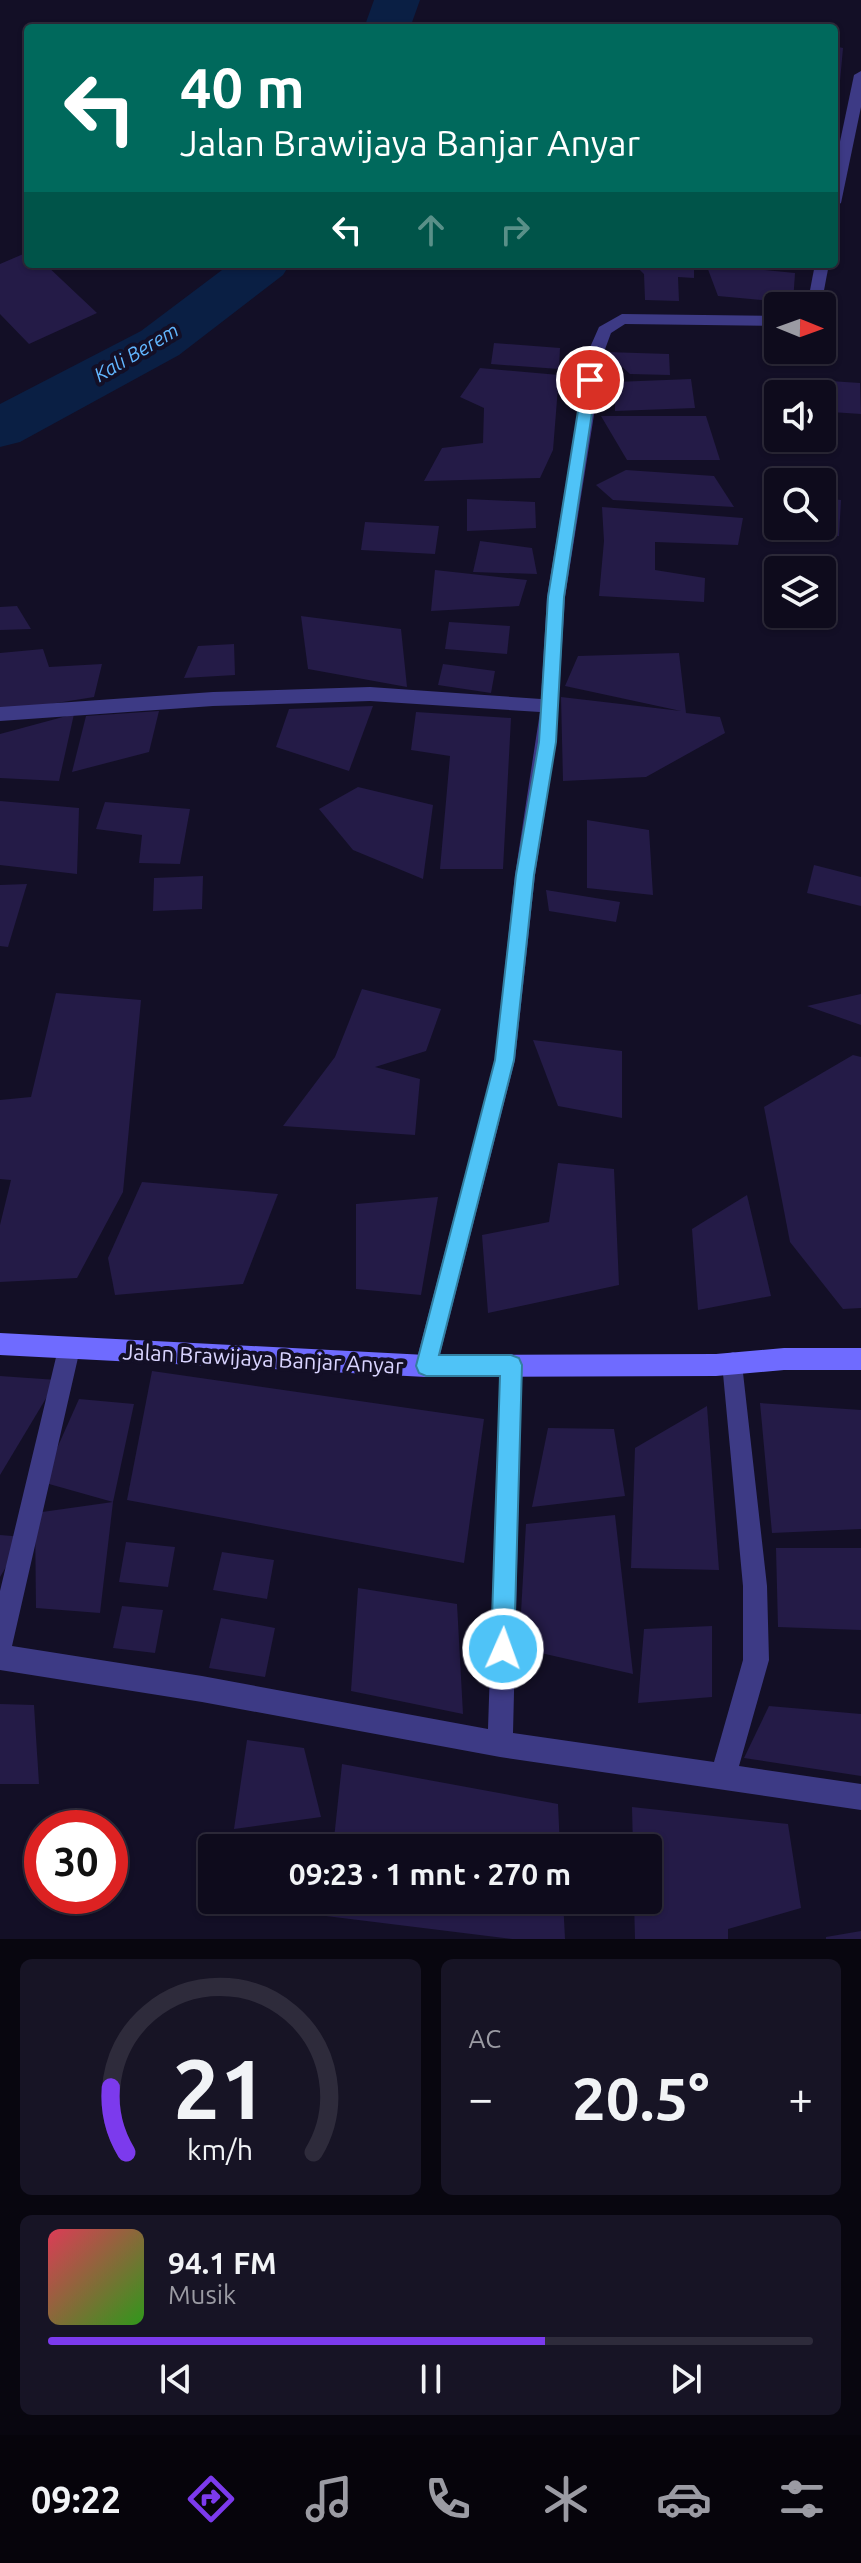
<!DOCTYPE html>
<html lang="id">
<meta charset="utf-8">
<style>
body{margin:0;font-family:Ubuntu,sans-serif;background:#171425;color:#f1f3f6;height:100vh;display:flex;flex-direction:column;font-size:30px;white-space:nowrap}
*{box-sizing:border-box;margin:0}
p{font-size:26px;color:#9b9ba3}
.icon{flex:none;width:44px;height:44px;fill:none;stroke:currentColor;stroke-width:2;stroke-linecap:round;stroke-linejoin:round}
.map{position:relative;height:1939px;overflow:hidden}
.side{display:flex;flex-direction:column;gap:20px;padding:20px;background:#08060f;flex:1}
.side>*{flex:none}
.banner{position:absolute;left:24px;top:24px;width:814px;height:244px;border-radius:8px;box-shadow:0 2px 6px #0004,0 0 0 2px #2e2b3b;background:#00695c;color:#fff;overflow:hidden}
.needle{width:52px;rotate:91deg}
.fabs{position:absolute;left:764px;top:292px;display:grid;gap:16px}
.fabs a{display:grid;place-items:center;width:72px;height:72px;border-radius:8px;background:#0e0b1c;box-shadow:0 2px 6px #0004,0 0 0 2px #2e2b3b;font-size:40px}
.speed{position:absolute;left:24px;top:1810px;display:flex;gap:16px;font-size:40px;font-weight:700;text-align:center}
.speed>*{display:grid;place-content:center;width:104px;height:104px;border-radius:50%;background:#0e0b1c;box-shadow:0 2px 6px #0004,0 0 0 2px #2e2b3b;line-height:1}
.speed .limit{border:12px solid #d22;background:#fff;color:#111}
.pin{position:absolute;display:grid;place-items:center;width:68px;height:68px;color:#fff;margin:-34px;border:4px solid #fff;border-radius:50%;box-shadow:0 2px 8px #0007}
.me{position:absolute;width:88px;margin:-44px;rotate:2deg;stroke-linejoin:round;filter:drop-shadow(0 0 6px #0008)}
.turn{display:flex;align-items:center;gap:28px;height:168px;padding:0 24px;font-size:36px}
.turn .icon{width:104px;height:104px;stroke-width:2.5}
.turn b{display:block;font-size:56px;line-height:68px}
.lanes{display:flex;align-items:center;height:76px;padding:0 24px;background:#0003;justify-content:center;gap:40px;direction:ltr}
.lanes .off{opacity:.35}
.big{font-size:60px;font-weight:700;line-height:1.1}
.side .tile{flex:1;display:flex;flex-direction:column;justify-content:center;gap:12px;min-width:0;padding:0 28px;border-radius:12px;background:#171425}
.side .dial{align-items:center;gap:0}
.dial svg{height:208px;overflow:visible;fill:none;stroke:#2e2b3b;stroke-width:7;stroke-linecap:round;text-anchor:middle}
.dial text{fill:#f1f3f6;stroke:none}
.song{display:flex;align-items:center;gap:24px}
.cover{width:96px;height:96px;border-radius:12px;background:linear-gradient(135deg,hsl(350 70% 55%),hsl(110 70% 35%))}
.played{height:8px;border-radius:4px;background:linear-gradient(90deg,#7c3aed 65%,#2e2b3b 65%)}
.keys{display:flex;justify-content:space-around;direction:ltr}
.heat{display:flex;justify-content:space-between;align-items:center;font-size:44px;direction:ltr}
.side .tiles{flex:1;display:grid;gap:20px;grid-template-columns:1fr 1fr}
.tile:last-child{grid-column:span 2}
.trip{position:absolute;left:198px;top:1834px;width:464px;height:80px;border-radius:8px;background:#0e0b1c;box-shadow:0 2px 6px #0004,0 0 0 2px #2e2b3b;font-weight:700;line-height:80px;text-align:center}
.dock{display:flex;height:128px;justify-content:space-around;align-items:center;background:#06040b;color:#9b9ba3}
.dock .icon{width:56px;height:56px}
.dock .on{color:#7c3aed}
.dock b{font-size:36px;color:#f1f3f6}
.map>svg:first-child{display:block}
</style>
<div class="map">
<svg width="861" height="1939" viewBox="0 0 861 1939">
<rect width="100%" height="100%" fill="#130f26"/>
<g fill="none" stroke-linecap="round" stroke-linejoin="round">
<g fill="#0a1f44" fill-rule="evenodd">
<polygon points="374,0 420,0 410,28 364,28"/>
<polygon points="230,264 290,264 283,275 179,355 20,442 0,447 0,404 141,331"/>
</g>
</g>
<g fill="#241b47">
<polygon points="834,46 843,48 839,92 834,92"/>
<polygon points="28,252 28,264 45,264 97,313 29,344 0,314 0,264"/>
<polygon points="634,264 694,264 694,278 678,277 679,301 645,300 644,274"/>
<polygon points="706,264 795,273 793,303 718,296"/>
<polygon points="494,343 560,348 559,369 491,364"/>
<polygon points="606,352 669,354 670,375 630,374"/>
<polygon points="480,368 559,375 553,450 540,478 424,481 442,448 483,443 484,408 460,397"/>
<polygon points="691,379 695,408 615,411 615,382"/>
<polygon points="830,381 860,383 861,414 831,412"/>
<polygon points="601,416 706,416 720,460 627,460"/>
<polygon points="626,470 714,476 734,507 613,500 596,485"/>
<polygon points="822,498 841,500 839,536 802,540 803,526 822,526"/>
<polygon points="467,499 535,502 536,528 467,531"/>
<polygon points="602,507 743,518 738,545 655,542 655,570 705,578 704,602 599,596 604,541"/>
<polygon points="365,522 439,526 435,554 361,550"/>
<polygon points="480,541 532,548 537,574 473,572"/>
<polygon points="435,570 527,580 519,606 431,611"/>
<polygon points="17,606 31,629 0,630 0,607"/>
<polygon points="301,616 401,629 407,687 308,669"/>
<polygon points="449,622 510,626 507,654 445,649"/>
<polygon points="234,644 235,675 184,678 198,646"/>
<polygon points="43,649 49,667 102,664 94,697 0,712 0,653"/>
<polygon points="679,653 686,713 720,717 725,733 646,777 563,781 561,697 681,711 565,686 578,656"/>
<polygon points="443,664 495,671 491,693 438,685"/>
<polygon points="373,706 349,771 276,747 289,709"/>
<polygon points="159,711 149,752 72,772 86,716"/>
<polygon points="416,712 511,718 503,869 440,869 450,756 411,750"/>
<polygon points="74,714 59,781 0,778 0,734"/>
<polygon points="358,787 433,805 423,879 353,850 319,809"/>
<polygon points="0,801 79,808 77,874 0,865"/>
<polygon points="105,802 190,809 180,864 139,863 142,835 96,829"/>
<polygon points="587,820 649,830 653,895 587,888"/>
<polygon points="814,865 861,877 861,906 807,893"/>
<polygon points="203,876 202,909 153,911 154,878"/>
<polygon points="27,884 8,947 0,946 0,885"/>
<polygon points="546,890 620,902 616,922 549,911"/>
<polygon points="362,989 441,1009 426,1051 375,1067 420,1079 415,1135 283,1126 335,1057"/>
<polygon points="56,993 141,1000 123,1192 77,1278 0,1282 0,1225 11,1180 0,1179 0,1100 31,1097"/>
<polygon points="861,994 861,1025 807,1006"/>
<polygon points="533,1040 622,1051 622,1118 558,1106"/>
<polygon points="853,1055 861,1057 861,1308 843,1309 790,1242 764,1107"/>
<polygon points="558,1163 614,1169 619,1285 488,1313 482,1235 549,1222"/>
<polygon points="142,1182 278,1194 243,1284 115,1295 108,1258"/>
<polygon points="747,1195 771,1296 698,1310 692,1229"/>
<polygon points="438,1197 421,1295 356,1289 356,1204"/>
<polygon points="152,1371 484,1419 464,1563 127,1500"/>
<polygon points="0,1376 57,1380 0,1475"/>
<polygon points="79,1399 134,1404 113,1502 42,1482"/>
<polygon points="760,1403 861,1410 861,1529 772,1533"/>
<polygon points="707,1406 719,1570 631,1568 635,1448"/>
<polygon points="548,1428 614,1429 625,1496 532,1507"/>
<polygon points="113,1502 100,1613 36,1608 35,1513"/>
<polygon points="615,1515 633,1674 519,1648 526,1524"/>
<polygon points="0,1535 24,1537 0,1577"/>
<polygon points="126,1542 175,1547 168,1587 119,1582"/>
<polygon points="776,1548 861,1548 861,1630 778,1627"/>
<polygon points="222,1552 274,1560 267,1599 213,1590"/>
<polygon points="358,1588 457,1604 463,1714 351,1691"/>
<polygon points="122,1606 163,1610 155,1653 113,1648"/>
<polygon points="221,1618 275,1628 265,1677 209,1668"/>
<polygon points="712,1626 712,1697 638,1703 644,1629"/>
<polygon points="0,1704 34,1705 39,1784 0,1784"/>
<polygon points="769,1706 861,1714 861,1776 744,1758"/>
<polygon points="247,1740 304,1748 321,1817 234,1829"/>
<polygon points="342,1764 558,1804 560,1848 333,1848"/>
<polygon points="632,1807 788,1824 801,1908 728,1929 728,1939 635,1939 634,1900 648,1900 648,1848 633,1848"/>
<polygon points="328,1900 563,1900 565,1939 512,1939 326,1916"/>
<polygon points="861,1931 861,1939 826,1939 826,1937"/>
</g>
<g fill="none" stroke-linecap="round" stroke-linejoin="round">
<g fill="#3d3a85" fill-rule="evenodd">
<polygon points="861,71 861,107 841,203 834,207 834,170 854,75"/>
<polygon points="815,264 829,264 821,306 807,306"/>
<polygon points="622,314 778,316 778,326 625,324 611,333 604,352 565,597 556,742 535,875 515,1060 437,1366 434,1374 426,1377 418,1374 415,1366 495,1060 515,875 540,712 370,701 213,706 0,721 0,707 213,692 370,687 541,699 547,597 588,352 599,327"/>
<polygon points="69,1338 77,1341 80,1349 12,1646 202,1676 488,1729 500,1365 503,1357 511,1354 519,1357 522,1365 513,1733 714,1762 743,1660 743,1586 722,1363 725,1355 733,1352 741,1355 767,1586 769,1660 739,1766 861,1784 861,1810 500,1757 202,1702 0,1670 0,1591 58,1349 61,1341"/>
</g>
<polygon fill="#6f6bff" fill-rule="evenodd" points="0,1333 426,1355 716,1354 784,1348 861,1348 861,1370 784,1370 716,1376 426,1377 0,1355"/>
</g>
<polygon fill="#4fc3f7" stroke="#337fa1" stroke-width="2" points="590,376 597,380 564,597 556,742 534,875 514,1060 439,1355 511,1355 519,1358 522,1365 514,1649 511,1657 503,1660 495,1657 491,1649 500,1376 426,1376 419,1373 416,1366 495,1060 516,875 539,742 548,597 583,380"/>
<g text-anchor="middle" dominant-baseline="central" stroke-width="8" stroke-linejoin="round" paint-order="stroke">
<g font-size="20" font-style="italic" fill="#62b6ff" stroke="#130f26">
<text transform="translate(136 352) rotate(-31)">Kali Berem</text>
</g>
<g font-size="22" fill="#d9d4ff" stroke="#130f26">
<text transform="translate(263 1358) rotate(3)">Jalan Brawijaya Banjar Anyar</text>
</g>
</g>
</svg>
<div class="fabs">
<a><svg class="needle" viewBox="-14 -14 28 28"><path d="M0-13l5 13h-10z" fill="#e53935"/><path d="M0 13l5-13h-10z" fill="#9b9ba3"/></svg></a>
<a><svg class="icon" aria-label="sound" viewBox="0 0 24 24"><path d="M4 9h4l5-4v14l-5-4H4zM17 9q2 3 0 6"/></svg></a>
<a><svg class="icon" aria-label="search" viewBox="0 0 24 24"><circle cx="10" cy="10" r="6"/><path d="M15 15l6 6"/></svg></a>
<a><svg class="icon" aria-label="layers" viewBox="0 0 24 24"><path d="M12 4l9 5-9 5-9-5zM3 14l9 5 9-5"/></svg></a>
</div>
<div class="speed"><div class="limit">30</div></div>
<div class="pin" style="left:590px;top:380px;background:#d93025"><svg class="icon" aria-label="arrive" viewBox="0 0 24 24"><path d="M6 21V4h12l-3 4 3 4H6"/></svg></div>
<svg class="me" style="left:503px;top:1649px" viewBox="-20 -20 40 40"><circle r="17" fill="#4fc3f7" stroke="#fff" stroke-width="3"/><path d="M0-11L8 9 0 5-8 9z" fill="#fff"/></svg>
<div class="trip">09:23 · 1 mnt · 270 m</div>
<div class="banner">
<div class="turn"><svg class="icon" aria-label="left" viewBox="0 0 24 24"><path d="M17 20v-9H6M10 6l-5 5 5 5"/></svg><div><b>40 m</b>Jalan Brawijaya Banjar Anyar</div></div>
<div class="lanes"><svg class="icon" aria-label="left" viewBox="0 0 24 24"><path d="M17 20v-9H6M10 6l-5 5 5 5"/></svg><svg class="icon off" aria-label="ahead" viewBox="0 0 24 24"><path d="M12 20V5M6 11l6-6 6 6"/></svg><svg class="icon off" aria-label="right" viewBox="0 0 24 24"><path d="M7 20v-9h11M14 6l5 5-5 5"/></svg></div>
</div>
</div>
<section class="side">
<div class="tiles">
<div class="tile dial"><svg viewBox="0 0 100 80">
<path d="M14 69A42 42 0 1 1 86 69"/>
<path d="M14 69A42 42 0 0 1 8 44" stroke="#7c3aed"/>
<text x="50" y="56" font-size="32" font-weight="700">21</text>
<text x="50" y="72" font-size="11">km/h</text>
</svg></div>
<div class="tile"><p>AC</p>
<div class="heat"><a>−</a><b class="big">20.5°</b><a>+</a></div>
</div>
<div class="tile">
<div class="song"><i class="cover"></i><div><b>94.1 FM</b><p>Musik</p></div></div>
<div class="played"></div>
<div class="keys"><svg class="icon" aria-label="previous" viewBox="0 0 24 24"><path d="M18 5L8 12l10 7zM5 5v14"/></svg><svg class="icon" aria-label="pause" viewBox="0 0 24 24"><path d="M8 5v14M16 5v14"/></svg><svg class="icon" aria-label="next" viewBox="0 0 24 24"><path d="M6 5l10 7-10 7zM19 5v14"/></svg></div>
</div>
</div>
</section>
<nav class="dock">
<b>09:22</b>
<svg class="icon on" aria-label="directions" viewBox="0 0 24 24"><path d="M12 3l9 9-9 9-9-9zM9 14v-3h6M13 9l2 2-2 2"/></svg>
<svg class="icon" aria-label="music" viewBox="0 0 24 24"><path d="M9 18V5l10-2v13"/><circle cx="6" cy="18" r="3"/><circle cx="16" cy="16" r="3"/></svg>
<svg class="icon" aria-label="phone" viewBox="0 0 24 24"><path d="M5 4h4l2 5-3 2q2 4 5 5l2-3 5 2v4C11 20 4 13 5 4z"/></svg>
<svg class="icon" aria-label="climate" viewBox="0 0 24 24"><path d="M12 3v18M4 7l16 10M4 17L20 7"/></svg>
<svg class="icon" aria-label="car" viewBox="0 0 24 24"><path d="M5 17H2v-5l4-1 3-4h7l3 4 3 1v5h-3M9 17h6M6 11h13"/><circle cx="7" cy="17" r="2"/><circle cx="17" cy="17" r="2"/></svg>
<svg class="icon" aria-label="filters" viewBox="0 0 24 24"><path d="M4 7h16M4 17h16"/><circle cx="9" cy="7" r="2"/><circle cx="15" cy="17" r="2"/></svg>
</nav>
